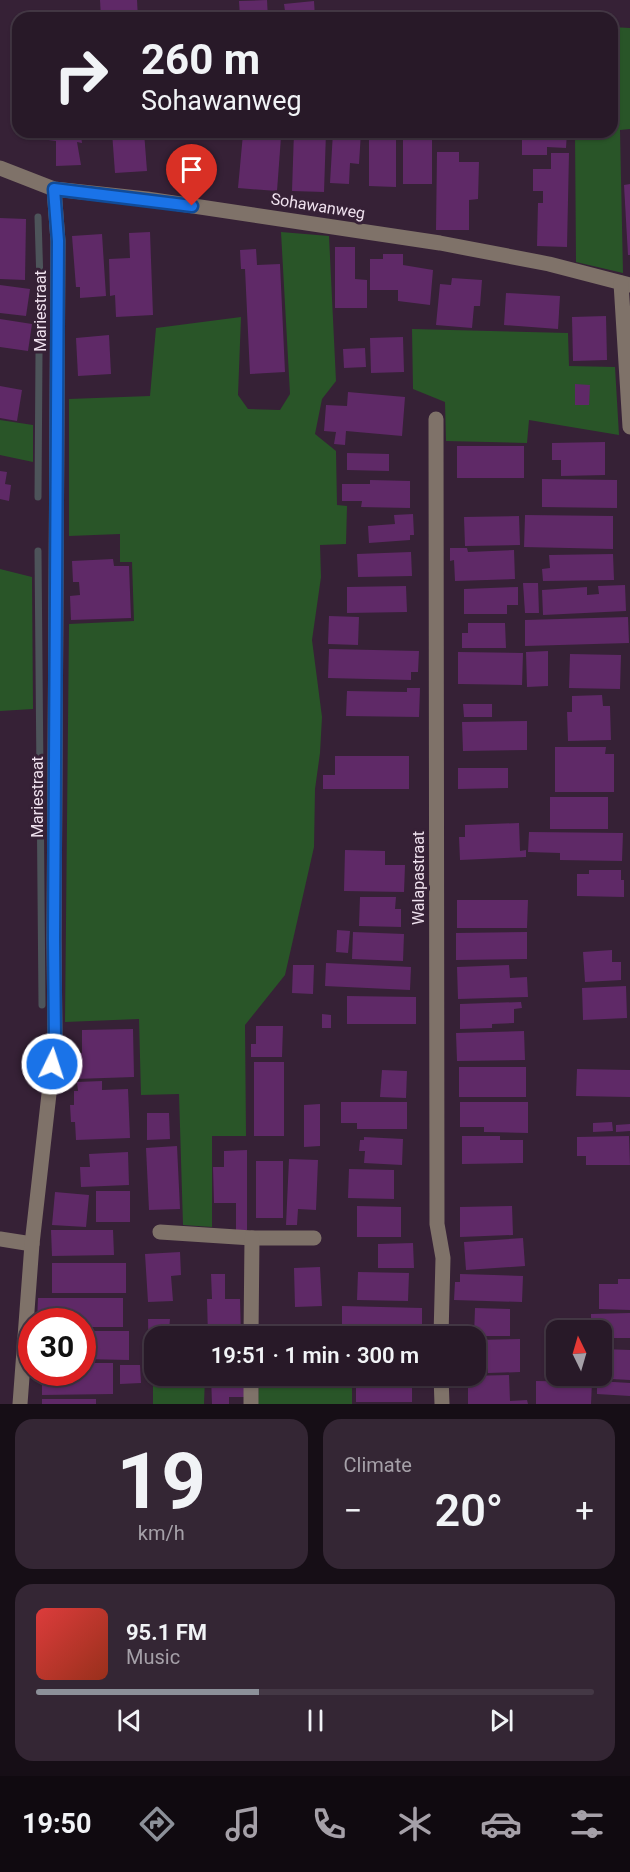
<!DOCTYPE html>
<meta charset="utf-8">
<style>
body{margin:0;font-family:Roboto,sans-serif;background:#342634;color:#f1f3f6;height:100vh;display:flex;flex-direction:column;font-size:22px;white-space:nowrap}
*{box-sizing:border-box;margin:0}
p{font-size:20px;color:#a5a0a8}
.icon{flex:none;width:33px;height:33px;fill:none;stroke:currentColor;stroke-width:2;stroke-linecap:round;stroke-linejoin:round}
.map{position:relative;height:1404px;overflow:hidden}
.details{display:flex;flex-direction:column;gap:15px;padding:15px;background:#160e16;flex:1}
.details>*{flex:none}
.guide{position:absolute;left:12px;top:12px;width:606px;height:126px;border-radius:18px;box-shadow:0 2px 4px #0004,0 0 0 2px #443845;background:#281928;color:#f1f3f6;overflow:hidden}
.needle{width:39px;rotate:355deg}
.controls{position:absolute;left:546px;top:1320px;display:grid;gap:12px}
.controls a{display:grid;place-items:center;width:66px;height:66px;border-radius:12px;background:#281928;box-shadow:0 2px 4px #0004,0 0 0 2px #443845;font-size:30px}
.speed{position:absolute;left:18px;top:1308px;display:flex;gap:12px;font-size:30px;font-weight:700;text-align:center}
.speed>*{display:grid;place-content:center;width:78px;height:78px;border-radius:50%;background:#281928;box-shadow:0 2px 4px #0004,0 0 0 2px #443845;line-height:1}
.speed .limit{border:9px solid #d22;background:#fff;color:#111}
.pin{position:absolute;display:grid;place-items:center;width:51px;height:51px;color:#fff;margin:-62px -26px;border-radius:50% 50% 50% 0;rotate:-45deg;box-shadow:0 0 6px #0007}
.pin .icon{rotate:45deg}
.me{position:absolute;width:66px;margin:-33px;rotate:4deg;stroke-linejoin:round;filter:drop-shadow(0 0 4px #0008)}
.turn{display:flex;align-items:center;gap:21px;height:126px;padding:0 30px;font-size:27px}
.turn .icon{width:78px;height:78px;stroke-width:2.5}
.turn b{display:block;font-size:42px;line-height:51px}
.big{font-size:45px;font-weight:600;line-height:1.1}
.details .tile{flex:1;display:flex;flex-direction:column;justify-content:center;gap:9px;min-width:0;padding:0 21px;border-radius:18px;background:#342634}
.details .dial{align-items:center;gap:0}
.dial b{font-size:78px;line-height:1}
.song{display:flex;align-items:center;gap:18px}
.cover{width:72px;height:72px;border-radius:9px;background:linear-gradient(135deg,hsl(0 70% 55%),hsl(10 70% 35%))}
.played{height:6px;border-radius:3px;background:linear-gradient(90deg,#8c9099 40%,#443845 40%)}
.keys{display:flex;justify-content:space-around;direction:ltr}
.heat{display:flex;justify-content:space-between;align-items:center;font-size:33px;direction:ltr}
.details .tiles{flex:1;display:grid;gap:15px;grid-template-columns:1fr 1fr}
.tile:last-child{grid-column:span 2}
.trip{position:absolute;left:144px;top:1326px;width:342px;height:60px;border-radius:18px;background:#281928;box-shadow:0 2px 4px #0004,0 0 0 2px #443845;font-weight:600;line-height:60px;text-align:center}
.dock{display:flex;height:96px;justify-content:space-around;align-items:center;background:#100a10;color:#a5a0a8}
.dock .icon{width:42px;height:42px}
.dock .selected{color:#8c9099}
.dock b{font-size:27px;color:#f1f3f6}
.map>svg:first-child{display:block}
</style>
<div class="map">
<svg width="630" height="1404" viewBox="0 0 630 1404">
<rect width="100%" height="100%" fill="#362136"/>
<g fill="#295528">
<polygon points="612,27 630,28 630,129 620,130 623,273 576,262 575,132 612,132"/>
<polygon points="281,232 329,236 336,381 322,399 315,434 336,451 337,505 347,506 346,544 320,545 321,577 312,640 322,717 320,753 315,789 314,847 285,975 245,1025 246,1136 212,1136 212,1227 183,1225 179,1094 141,1095 139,1019 65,1022 69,624 134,621 132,562 120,562 120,534 69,536 69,399 150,396 156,328 241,317 238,395 248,409 280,410 290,394"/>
<polygon points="412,329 568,333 569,366 615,367 619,435 529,420 527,443 446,441 445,402 413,389"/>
<polygon points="0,420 33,425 33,462 0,455"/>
<polygon points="0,569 32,577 33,709 0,711"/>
<polygon points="153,1374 205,1376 204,1404 153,1404"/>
<polygon points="259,1376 352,1376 352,1404 258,1404"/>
</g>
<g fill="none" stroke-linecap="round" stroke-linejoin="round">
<g stroke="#4d545a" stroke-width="7">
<polyline points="38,217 40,283"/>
<polyline points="38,497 39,353"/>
<polyline points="38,551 42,1005"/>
</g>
</g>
<g fill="#5f2967">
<polygon points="100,0 137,0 138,18 101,18"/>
<polygon points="267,0 268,18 240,18 239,1"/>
<polygon points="314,1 315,18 286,18 284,4"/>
<polygon points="49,132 90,132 90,137 81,136 82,143 77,142 81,165 56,166 56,141 48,140"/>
<polygon points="112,132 144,132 147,171 115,173"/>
<polygon points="294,132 326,132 324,192 292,191"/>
<polygon points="333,132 361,132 359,164 350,163 349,184 330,183"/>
<rect x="403" y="132" width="29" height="52"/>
<polygon points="522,132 567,132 566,148 547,147 547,155 522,155"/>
<polygon points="243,134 281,137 277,191 238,188"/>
<polygon points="396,134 396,187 369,186 369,135"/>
<polygon points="437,152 459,152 459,162 479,162 478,199 469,200 469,230 436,230"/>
<polygon points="551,153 569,153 567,247 537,246 538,203 543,203 543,191 533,191 533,169 551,169"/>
<polygon points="630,184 630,255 628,255 624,185"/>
<polygon points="0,218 26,219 25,280 0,279"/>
<polygon points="150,232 153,315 116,317 115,295 110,296 109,259 130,258 129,233"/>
<polygon points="102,234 106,296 80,298 80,287 76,287 72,236"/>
<polygon points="335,247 355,247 355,279 367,280 367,308 335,308"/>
<polygon points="256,249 257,265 280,264 285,372 250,374 245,269 241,269 240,250"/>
<polygon points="383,254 403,254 403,265 433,270 430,305 398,301 398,290 370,290 370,259 383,259"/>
<polygon points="452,278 482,280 480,306 474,306 472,328 436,325 440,284 451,285"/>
<polygon points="0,285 30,289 26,316 0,313"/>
<polygon points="506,293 560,296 558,329 504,325"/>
<polygon points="606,316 607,360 573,361 572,317"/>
<polygon points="0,319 32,324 28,351 0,347"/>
<polygon points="109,335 111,374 78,376 76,338"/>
<polygon points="403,337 404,372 371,373 370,338"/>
<polygon points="365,348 366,367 344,368 343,349"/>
<polygon points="575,384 590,385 589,405 575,405"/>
<polygon points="0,386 22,390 17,421 0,418"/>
<polygon points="348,392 405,397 402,436 346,431 345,445 334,444 336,432 324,431 326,405 347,406"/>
<polygon points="605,442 605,475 561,476 561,460 552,460 552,443"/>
<rect x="457" y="446" width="67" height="32"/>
<polygon points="347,453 389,454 389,471 347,470"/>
<polygon points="0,471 7,472 5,484 11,485 9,501 0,499"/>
<polygon points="542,479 617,480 617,508 542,507"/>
<polygon points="370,480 410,481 410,508 361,507 362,501 342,501 342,484 370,484"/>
<polygon points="413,514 414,535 410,535 410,540 369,543 368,526 395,524 394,515"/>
<polygon points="525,515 613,516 613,549 524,547"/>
<polygon points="519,516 520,545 465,546 464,517"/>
<polygon points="450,548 467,548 468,552 514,550 515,579 455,581 454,560 450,561"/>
<polygon points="411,552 412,576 358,577 357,554"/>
<polygon points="613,554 614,580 543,581 542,569 550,568 549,555"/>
<polygon points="113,559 114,566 129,566 131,618 71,620 70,596 80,595 79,582 73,582 72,561"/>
<polygon points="523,583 538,583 539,613 525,613"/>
<polygon points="625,585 626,611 543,615 542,590 587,587 587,595 599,594 598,586"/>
<polygon points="406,586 407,612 347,613 347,587"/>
<polygon points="518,587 518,605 507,605 507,614 464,614 464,589"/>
<polygon points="329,616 359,617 358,645 328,644"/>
<polygon points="628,617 629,643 525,646 525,620"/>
<polygon points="468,623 505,623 506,648 462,648 462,633 468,633"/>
<polygon points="329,649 419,651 418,672 411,672 411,680 328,678"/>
<polygon points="548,651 548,686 527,687 526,652"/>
<polygon points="458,652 523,653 522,685 458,684"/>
<polygon points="570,654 621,655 620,689 569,688"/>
<polygon points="407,688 420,688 419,717 346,716 347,691 407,692"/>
<polygon points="602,695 603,706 610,706 611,740 568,741 567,712 572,712 572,696"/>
<polygon points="463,704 492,704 492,717 464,717"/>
<polygon points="527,721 527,750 463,751 462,722"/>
<polygon points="555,747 606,747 605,754 614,754 614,792 555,792"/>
<polygon points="335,756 409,756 409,789 323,789 323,775 335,775"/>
<polygon points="458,768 508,768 508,788 458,789"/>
<rect x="550" y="797" width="58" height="32"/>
<polygon points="519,823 520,851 526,850 526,857 460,860 459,837 465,837 465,825"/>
<polygon points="529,832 623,833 622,861 560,860 560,853 528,852"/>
<polygon points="345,850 385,851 385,865 405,865 404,892 344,891"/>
<polygon points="589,870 621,870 621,880 624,880 624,897 577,896 577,874 589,874"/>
<polygon points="360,897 396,897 395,909 401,909 401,927 359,926"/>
<polygon points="457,900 528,900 527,928 457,928"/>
<polygon points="337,930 350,931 348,953 336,952"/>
<polygon points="353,932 404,934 403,961 352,959"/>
<polygon points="527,932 527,959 456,960 456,933"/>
<polygon points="612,950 612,962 621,962 621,980 585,982 583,952"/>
<polygon points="326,963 411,967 410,990 325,986"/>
<polygon points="293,965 314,965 313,994 292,993"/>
<polygon points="509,965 510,978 527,977 528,997 458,999 457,967"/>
<polygon points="626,986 627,1018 583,1020 582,988"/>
<polygon points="347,996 416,997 416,1024 347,1024"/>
<polygon points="521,1002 522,1008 514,1009 514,1023 492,1024 492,1028 460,1029 460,1004"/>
<polygon points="322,1014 331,1015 331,1028 322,1028"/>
<polygon points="256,1026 283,1026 282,1057 251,1057 251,1044 256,1044"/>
<polygon points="133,1029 134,1077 75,1079 74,1054 82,1053 82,1030"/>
<polygon points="524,1031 525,1060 457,1061 456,1033"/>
<rect x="254" y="1062" width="30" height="74"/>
<rect x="459" y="1067" width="67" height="30"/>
<polygon points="577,1069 630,1070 630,1097 576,1096"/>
<polygon points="382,1070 407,1071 406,1098 380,1097"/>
<polygon points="102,1081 102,1090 128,1089 130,1138 76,1140 75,1122 71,1122 70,1105 74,1105 74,1091 78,1091 77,1082"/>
<polygon points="341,1102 407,1102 407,1129 357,1129 357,1123 341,1123"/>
<polygon points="460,1102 528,1102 528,1133 484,1132 484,1127 460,1127"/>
<polygon points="320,1104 320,1146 304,1147 304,1105"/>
<polygon points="147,1113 169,1113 170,1139 147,1140"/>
<polygon points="612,1122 613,1131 593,1132 593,1123"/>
<polygon points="630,1124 630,1131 616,1132 616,1125"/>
<polygon points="462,1136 500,1136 500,1140 523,1140 523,1163 462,1164"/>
<polygon points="629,1136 630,1165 586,1165 586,1156 577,1156 577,1137"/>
<polygon points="364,1137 403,1139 402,1165 364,1163 365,1151 359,1151 360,1140 364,1140"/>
<polygon points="177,1146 180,1209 149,1210 146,1148"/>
<polygon points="247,1150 247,1230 236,1230 236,1203 214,1203 213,1167 224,1167 224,1151"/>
<polygon points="128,1152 129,1185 81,1187 80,1167 90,1167 89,1154"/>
<polygon points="289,1159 318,1160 316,1210 298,1209 297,1225 286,1225"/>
<rect x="256" y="1161" width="27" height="57"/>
<polygon points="349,1169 394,1170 394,1199 348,1198"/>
<rect x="96" y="1191" width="34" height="31"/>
<polygon points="55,1192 89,1195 86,1227 52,1225"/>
<polygon points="357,1206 401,1207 401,1237 357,1237"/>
<polygon points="512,1206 513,1235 460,1237 460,1207"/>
<polygon points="51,1230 113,1230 114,1255 52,1256"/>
<polygon points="523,1238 525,1266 466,1270 464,1242"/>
<polygon points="413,1243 414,1268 378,1268 378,1244"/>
<polygon points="180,1252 181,1275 171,1276 173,1301 148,1302 145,1254"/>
<rect x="52" y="1263" width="74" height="30"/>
<polygon points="320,1267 322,1306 295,1307 294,1268"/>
<polygon points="358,1272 409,1273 408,1301 357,1300"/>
<polygon points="211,1274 225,1274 225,1299 240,1299 241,1336 208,1336 207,1299 212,1299"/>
<polygon points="460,1274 523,1276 522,1302 454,1300 455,1282 460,1282"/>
<polygon points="618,1279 630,1279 630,1310 599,1309 599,1284 618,1284"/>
<polygon points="38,1298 123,1298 123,1327 82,1327 82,1322 37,1322"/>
<polygon points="342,1306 422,1308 422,1336 359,1336 359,1330 342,1330"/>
<polygon points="475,1308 510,1309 510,1336 474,1336"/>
<polygon points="630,1313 630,1338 602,1338 602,1330 591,1330 591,1314"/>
<polygon points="148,1319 170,1319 169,1330 199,1331 199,1336 154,1336 154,1364 149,1364"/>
<polygon points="82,1331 129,1331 129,1360 82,1359"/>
<polygon points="520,1339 520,1372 488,1373 488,1367 476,1367 476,1340"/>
<polygon points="602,1349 630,1350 630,1380 593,1378 593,1376 602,1376"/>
<polygon points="82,1363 113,1363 113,1394 42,1395 42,1372 82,1372"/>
<polygon points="120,1365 140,1365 141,1383 120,1384"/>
<polygon points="509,1375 510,1401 527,1400 528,1404 468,1404 468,1376"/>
<polygon points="211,1376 244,1376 244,1397 229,1397 229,1404 212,1404"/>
<rect x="356" y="1376" width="56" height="26"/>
<polygon points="536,1381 592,1382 591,1404 536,1404"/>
<polygon points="597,1381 630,1383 630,1396 597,1394"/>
<rect x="42" y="1399" width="54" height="5"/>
</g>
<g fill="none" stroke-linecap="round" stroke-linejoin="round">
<g stroke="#7f7269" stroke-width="15">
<polyline points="0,168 54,189 147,199 440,243 549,264 630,285"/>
<polyline points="621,283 630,427"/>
<polyline points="436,419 437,1224 443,1258 441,1336"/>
<polyline points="160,1232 252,1238 314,1238"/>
<polyline points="0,1239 32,1244"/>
<polyline points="251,1336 252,1238"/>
<polyline points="441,1376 442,1404"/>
<polyline points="20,1404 32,1244 55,1041 54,939 58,241 54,189"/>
<polyline points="251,1404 251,1376"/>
</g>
</g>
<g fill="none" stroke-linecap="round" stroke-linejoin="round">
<defs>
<polyline id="route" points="52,1064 55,1041 54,939 58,241 54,189 192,206"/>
</defs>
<use href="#route" stroke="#114b97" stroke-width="15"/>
<use href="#route" stroke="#1a73e8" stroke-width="10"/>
</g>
<g text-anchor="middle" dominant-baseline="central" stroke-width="6" stroke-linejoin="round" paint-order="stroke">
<g font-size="16" fill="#efe1ee" stroke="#362136">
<text transform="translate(318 206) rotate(9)">Sohawanweg</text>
<text transform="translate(40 311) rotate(-90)">Mariestraat</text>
<text transform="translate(37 797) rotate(-90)">Mariestraat</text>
<text transform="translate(418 878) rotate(-90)">Walapastraat</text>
</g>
</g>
</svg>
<div class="controls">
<a><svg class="needle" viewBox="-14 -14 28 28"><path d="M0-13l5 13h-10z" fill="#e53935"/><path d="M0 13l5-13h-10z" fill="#a5a0a8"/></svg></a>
</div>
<div class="speed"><div class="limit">30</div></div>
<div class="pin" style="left:192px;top:206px;background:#d93025"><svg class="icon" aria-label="arrive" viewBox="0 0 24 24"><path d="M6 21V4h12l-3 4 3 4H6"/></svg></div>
<svg class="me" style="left:52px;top:1064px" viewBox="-20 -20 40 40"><circle r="17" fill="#1a73e8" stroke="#fff" stroke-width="3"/><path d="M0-11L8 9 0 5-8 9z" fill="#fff"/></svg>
<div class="trip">19:51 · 1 min · 300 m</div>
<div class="guide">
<div class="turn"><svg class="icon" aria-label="right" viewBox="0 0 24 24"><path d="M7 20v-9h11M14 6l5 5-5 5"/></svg><div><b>260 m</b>Sohawanweg</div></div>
</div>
</div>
<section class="details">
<div class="tiles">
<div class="tile dial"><b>19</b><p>km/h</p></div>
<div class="tile"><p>Climate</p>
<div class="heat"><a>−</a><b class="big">20°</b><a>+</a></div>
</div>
<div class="tile">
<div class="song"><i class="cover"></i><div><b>95.1 FM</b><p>Music</p></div></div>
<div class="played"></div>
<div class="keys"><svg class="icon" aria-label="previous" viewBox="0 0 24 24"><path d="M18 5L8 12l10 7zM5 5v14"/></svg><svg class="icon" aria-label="pause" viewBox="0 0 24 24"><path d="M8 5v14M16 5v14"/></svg><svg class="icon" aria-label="next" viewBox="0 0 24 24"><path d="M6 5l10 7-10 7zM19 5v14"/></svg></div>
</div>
</div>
</section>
<nav class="dock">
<b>19:50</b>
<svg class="icon selected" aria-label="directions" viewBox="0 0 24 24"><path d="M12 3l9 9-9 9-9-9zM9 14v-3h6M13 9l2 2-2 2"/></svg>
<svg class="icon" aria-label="music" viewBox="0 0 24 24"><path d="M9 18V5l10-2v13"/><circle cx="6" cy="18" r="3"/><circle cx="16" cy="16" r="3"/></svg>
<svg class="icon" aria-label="phone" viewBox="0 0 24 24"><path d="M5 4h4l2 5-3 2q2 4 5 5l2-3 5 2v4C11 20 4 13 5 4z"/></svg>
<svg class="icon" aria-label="climate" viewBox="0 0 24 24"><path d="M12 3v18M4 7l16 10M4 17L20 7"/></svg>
<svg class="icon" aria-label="car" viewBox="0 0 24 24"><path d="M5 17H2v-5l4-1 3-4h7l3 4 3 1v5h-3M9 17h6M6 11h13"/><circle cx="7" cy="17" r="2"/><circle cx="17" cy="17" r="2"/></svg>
<svg class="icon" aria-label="filters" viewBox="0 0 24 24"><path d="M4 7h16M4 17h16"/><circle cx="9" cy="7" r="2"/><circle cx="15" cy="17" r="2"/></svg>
</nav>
